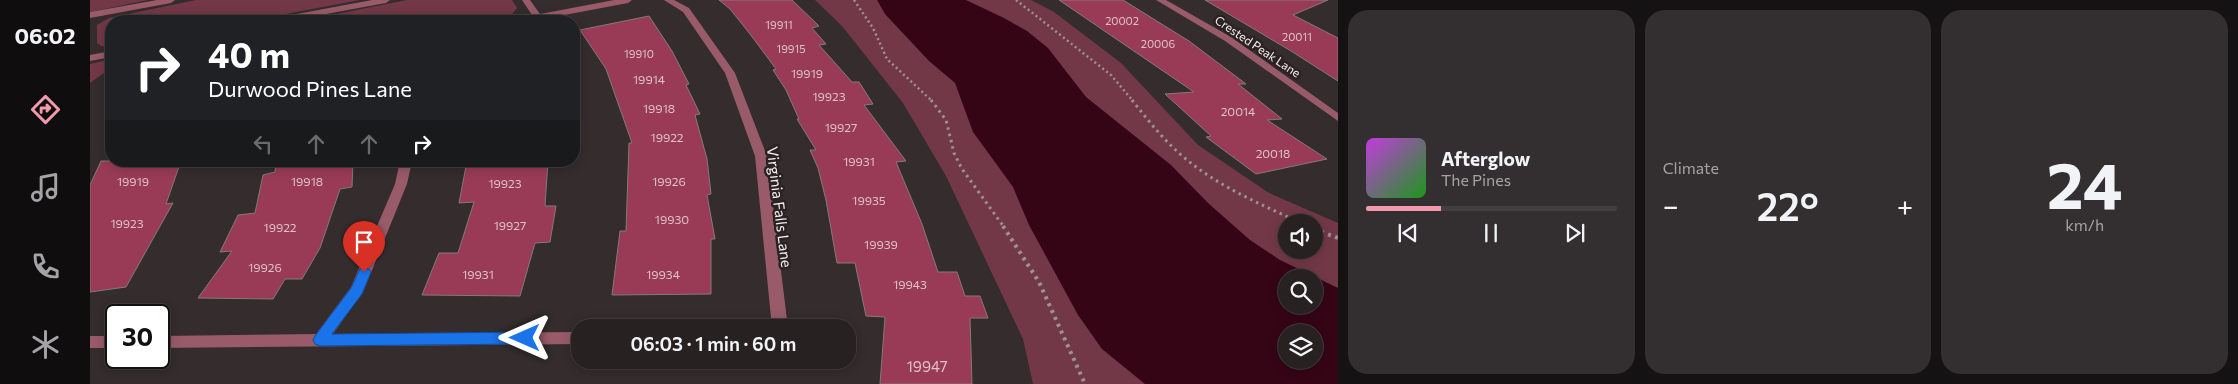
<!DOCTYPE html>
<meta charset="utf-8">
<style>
body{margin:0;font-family:Commissioner,sans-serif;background:#332e2f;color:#f1f3f6;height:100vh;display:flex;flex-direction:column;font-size:19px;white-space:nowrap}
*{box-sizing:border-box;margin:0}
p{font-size:16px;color:#a4a3a5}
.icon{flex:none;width:28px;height:28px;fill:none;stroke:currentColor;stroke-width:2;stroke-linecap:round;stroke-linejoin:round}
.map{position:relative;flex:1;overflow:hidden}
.details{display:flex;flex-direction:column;gap:10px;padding:10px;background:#151213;width:900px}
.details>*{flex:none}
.banner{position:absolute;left:15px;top:15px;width:475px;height:152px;border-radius:20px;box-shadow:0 2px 12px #0003,0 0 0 1px #433e40;background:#202124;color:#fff;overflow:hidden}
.buttons{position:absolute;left:1188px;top:214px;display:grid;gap:10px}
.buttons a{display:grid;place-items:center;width:45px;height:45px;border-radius:50%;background:#272122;box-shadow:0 2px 12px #0003,0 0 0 1px #433e40;font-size:25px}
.speed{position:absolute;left:15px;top:304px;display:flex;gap:10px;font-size:25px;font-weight:700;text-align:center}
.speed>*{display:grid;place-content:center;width:65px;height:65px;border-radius:50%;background:#272122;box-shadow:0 2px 12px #0003,0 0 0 1px #433e40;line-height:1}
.speed .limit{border:2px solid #111;border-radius:8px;background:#fff;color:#111}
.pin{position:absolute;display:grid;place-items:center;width:42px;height:42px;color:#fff;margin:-51px -21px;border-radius:50% 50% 50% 0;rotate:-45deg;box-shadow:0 0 5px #0007}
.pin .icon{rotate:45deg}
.me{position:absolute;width:55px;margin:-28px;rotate:270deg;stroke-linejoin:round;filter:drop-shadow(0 0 4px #0008)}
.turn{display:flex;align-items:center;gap:18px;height:105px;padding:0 20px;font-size:22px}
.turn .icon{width:65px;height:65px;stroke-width:2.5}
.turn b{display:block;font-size:35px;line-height:42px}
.lanes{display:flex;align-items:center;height:48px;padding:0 20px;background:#0003;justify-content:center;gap:25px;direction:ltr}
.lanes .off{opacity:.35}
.big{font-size:38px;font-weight:600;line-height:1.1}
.details .card{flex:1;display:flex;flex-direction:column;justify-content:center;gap:8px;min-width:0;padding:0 18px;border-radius:20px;background:#332e2f}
.details .dial{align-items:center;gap:0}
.dial b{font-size:65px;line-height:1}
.song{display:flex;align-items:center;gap:15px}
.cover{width:60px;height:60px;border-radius:8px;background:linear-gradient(135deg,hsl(290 70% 55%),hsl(120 70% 35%))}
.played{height:5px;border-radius:2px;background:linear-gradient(90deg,#f29aad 30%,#433e40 30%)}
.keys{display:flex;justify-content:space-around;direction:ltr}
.heat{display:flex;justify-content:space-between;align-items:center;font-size:28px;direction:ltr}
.details .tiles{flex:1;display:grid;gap:10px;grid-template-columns:repeat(3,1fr)}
.trip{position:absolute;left:481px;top:319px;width:285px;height:50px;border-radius:20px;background:#272122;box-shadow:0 2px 12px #0003,0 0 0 1px #433e40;font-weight:600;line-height:50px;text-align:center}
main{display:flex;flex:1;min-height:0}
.dock{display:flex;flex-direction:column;width:90px;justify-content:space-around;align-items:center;background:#100d0e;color:#a4a3a5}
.dock .icon{width:35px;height:35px}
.dock .selected{color:#f29aad}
.dock b{font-size:22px;color:#f1f3f6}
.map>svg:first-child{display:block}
</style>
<main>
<nav class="dock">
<b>06:02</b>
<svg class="icon selected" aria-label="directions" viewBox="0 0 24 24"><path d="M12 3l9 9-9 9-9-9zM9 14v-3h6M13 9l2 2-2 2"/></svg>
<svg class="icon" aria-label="music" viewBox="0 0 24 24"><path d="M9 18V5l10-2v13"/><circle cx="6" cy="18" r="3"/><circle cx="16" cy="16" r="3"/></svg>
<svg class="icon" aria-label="phone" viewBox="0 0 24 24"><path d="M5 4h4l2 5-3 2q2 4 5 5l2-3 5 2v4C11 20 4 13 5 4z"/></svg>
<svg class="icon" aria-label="climate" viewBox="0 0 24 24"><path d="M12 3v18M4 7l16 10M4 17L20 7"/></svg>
</nav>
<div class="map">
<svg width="1248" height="384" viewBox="0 0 1248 384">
<rect width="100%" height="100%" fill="#342c2d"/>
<g fill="#733847" fill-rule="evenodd">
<polygon points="0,0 58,0 0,12"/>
<polygon points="106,0 270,0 159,21 21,21 21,47 11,46 7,43 7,25 19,18"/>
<polygon points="317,0 422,0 427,8 422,14 402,21 211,21"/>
<path d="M725 0H941L964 12 1031 63 1108 145 1179 193 1248 223V384H943L933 339 856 176 813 103 752 26ZM1196 222H1224V250H1196ZM1196 278H1224V305H1196ZM1196 332H1224V360H1196Z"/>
<polygon points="21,59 21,68 0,83 0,64"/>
</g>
<path fill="#350516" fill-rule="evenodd" d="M787 0H876L914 18 937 31 958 48 996 97 1081 165 1118 203 1160 240 1190 260 1248 288V384H1055L1012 349 988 315 939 225 923 187 883 132 865 83 839 61 795 14ZM1196 278H1224V305H1196ZM1196 332H1224V360H1196Z"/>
<g fill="#993b56" stroke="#847a7b">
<polygon points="629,0 702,0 729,26 722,28 736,44 729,45 762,82 769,82 783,104 774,105 816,161 806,162 832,224 848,272 867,272 875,296 890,296 898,318 880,318 882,384 790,384 795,317 776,316 765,263 747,263 736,200 728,168 720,150 726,150 707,119 709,119 696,90 683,70 686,69 660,34 640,9"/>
<polygon points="969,0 1033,0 1099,41 1156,84 1148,84 1192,119 1177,120 1237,159 1166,174 1116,137 1121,136 1075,94 1104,92"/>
<polygon points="1115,0 1238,0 1203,15 1248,38 1248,81 1201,51"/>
<polygon points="559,16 582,51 599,84 596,85 610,114 605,115 617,159 621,194 617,195 625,239 621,239 621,294 522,295 530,231 536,231 539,143 542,143 516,69 490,30"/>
<polygon points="11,161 91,161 76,204 83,203 36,287 0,292 0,185"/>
<polygon points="186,161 263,161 262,187 250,189 230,248 212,279 195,279 183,299 108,298 142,251 130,252 148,215 165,213 173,175 185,172"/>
<polygon points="377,161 458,161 455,206 466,206 460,242 445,243 430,296 332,295 349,253 368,253 384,202 369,203"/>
</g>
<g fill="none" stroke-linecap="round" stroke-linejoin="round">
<g stroke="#9a9394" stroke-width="2.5" stroke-dasharray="2 3" stroke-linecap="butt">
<polyline points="764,0 783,28 797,59 842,101"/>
<polyline points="926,0 1021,75 1043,101"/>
</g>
<g stroke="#9a9394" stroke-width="3" stroke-dasharray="2.5 4" stroke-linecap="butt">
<polyline points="841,100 856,120 864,153 872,169 914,227"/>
<path d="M1042 100C1057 119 1072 138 1090 154 1125 185 1168 203 1209 222"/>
</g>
<g stroke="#9a9394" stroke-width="4" stroke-dasharray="3 4.5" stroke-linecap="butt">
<polyline points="913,226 949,282 995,384"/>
<polyline points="1224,229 1248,238"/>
</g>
<g fill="#995a69" fill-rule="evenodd">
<polygon points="67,0 85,0 81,3 0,18 0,12"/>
<polygon points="432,0 440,0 450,14 524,0 542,0 538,3 448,20 421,21 422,19 442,15"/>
<polygon points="574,0 584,0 599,8 645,73 677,156 698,328 682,328 665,156 635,73 593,12"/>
<polygon points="1066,0 1076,0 1141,37 1248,113 1248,121 1135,41"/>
<polygon points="310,161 322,161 317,184 274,290 243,334 490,332 490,344 69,348 69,336 226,334 261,287 305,184"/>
<rect x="0" y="336" width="26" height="12"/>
</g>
<g fill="#995a69" fill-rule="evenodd">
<polygon points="282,0 300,0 296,3 198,21 181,21 185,18"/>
<polygon points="21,51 21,57 0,61 0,55"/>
</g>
</g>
<polygon fill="#1a73e8" stroke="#114b97" points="274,268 279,269 281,272 272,294 242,334 435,332 440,334 442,338 440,342 435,344 230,346 225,344 223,340 225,336 261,288 270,269"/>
<g text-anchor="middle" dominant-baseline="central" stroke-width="5" stroke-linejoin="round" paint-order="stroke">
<g font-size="11" fill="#dfc3ca">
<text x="1032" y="20">20002</text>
<text x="689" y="24">19911</text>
<text x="1207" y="36">20011</text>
<text x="1068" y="43">20006</text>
<text x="701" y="48">19915</text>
<text x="549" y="53">19910</text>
</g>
<g font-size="12" fill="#f6f0f1" stroke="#2a2223">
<text transform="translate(1168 46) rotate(34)">Crested Peak Lane</text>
</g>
<g font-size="12" fill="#dfc3ca">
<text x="717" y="73">19919</text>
<text x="559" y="79">19914</text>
<text x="739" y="96">19923</text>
<text x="569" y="108">19918</text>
<text x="1148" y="111">20014</text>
<text x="751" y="127">19927</text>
<text x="577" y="137">19922</text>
<text x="1183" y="153">20018</text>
<text x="769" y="161">19931</text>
<text x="43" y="181">19919</text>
<text x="217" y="181">19918</text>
<text x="579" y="181">19926</text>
<text x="415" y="183">19923</text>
<text x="779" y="200">19935</text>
<text x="582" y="219">19930</text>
<text x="37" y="223">19923</text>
<text x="420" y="225">19927</text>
<text x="190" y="227">19922</text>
<text x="791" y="244">19939</text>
<text x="175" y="267">19926</text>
<text x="388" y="274">19931</text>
<text x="573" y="274">19934</text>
<text x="820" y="284">19943</text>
</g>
<g font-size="15" fill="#f6f0f1" stroke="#2a2223">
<text transform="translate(690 207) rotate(83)">Virginia Falls Lane</text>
</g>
<g font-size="15" fill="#dfc3ca">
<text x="837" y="366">19947</text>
</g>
</g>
</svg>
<div class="buttons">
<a><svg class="icon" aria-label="sound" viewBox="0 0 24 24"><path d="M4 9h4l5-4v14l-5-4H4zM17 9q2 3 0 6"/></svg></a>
<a><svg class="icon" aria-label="search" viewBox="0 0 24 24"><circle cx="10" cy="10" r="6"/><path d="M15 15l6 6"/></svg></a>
<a><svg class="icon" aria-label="layers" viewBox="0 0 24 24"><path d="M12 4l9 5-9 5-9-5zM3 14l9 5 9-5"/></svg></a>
</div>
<div class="speed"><div class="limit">30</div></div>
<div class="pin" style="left:274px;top:272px;background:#d93025"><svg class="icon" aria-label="arrive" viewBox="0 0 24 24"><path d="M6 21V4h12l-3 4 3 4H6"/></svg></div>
<svg class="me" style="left:435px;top:338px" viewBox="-20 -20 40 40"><path d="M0-17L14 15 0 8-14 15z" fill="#1a73e8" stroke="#fff" stroke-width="4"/></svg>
<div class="trip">06:03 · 1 min · 60 m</div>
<div class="banner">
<div class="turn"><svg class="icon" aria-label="right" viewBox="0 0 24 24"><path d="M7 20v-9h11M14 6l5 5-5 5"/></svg><div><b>40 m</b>Durwood Pines Lane</div></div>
<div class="lanes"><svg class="icon off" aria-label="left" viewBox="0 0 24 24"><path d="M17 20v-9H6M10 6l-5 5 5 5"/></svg><svg class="icon off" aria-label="ahead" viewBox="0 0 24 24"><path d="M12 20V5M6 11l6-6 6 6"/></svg><svg class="icon off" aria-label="ahead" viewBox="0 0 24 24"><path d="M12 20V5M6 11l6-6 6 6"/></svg><svg class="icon" aria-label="right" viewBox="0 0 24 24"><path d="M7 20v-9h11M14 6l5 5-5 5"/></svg></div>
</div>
</div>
<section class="details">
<div class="tiles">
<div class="card">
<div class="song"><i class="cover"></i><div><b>Afterglow</b><p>The Pines</p></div></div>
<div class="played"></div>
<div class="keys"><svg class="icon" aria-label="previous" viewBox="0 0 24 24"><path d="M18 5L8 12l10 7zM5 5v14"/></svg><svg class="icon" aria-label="pause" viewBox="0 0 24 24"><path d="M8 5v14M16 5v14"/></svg><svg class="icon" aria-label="next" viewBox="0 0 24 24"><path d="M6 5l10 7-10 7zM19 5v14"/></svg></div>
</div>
<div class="card"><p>Climate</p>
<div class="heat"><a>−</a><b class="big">22°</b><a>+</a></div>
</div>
<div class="card dial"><b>24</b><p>km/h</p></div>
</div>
</section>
</main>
